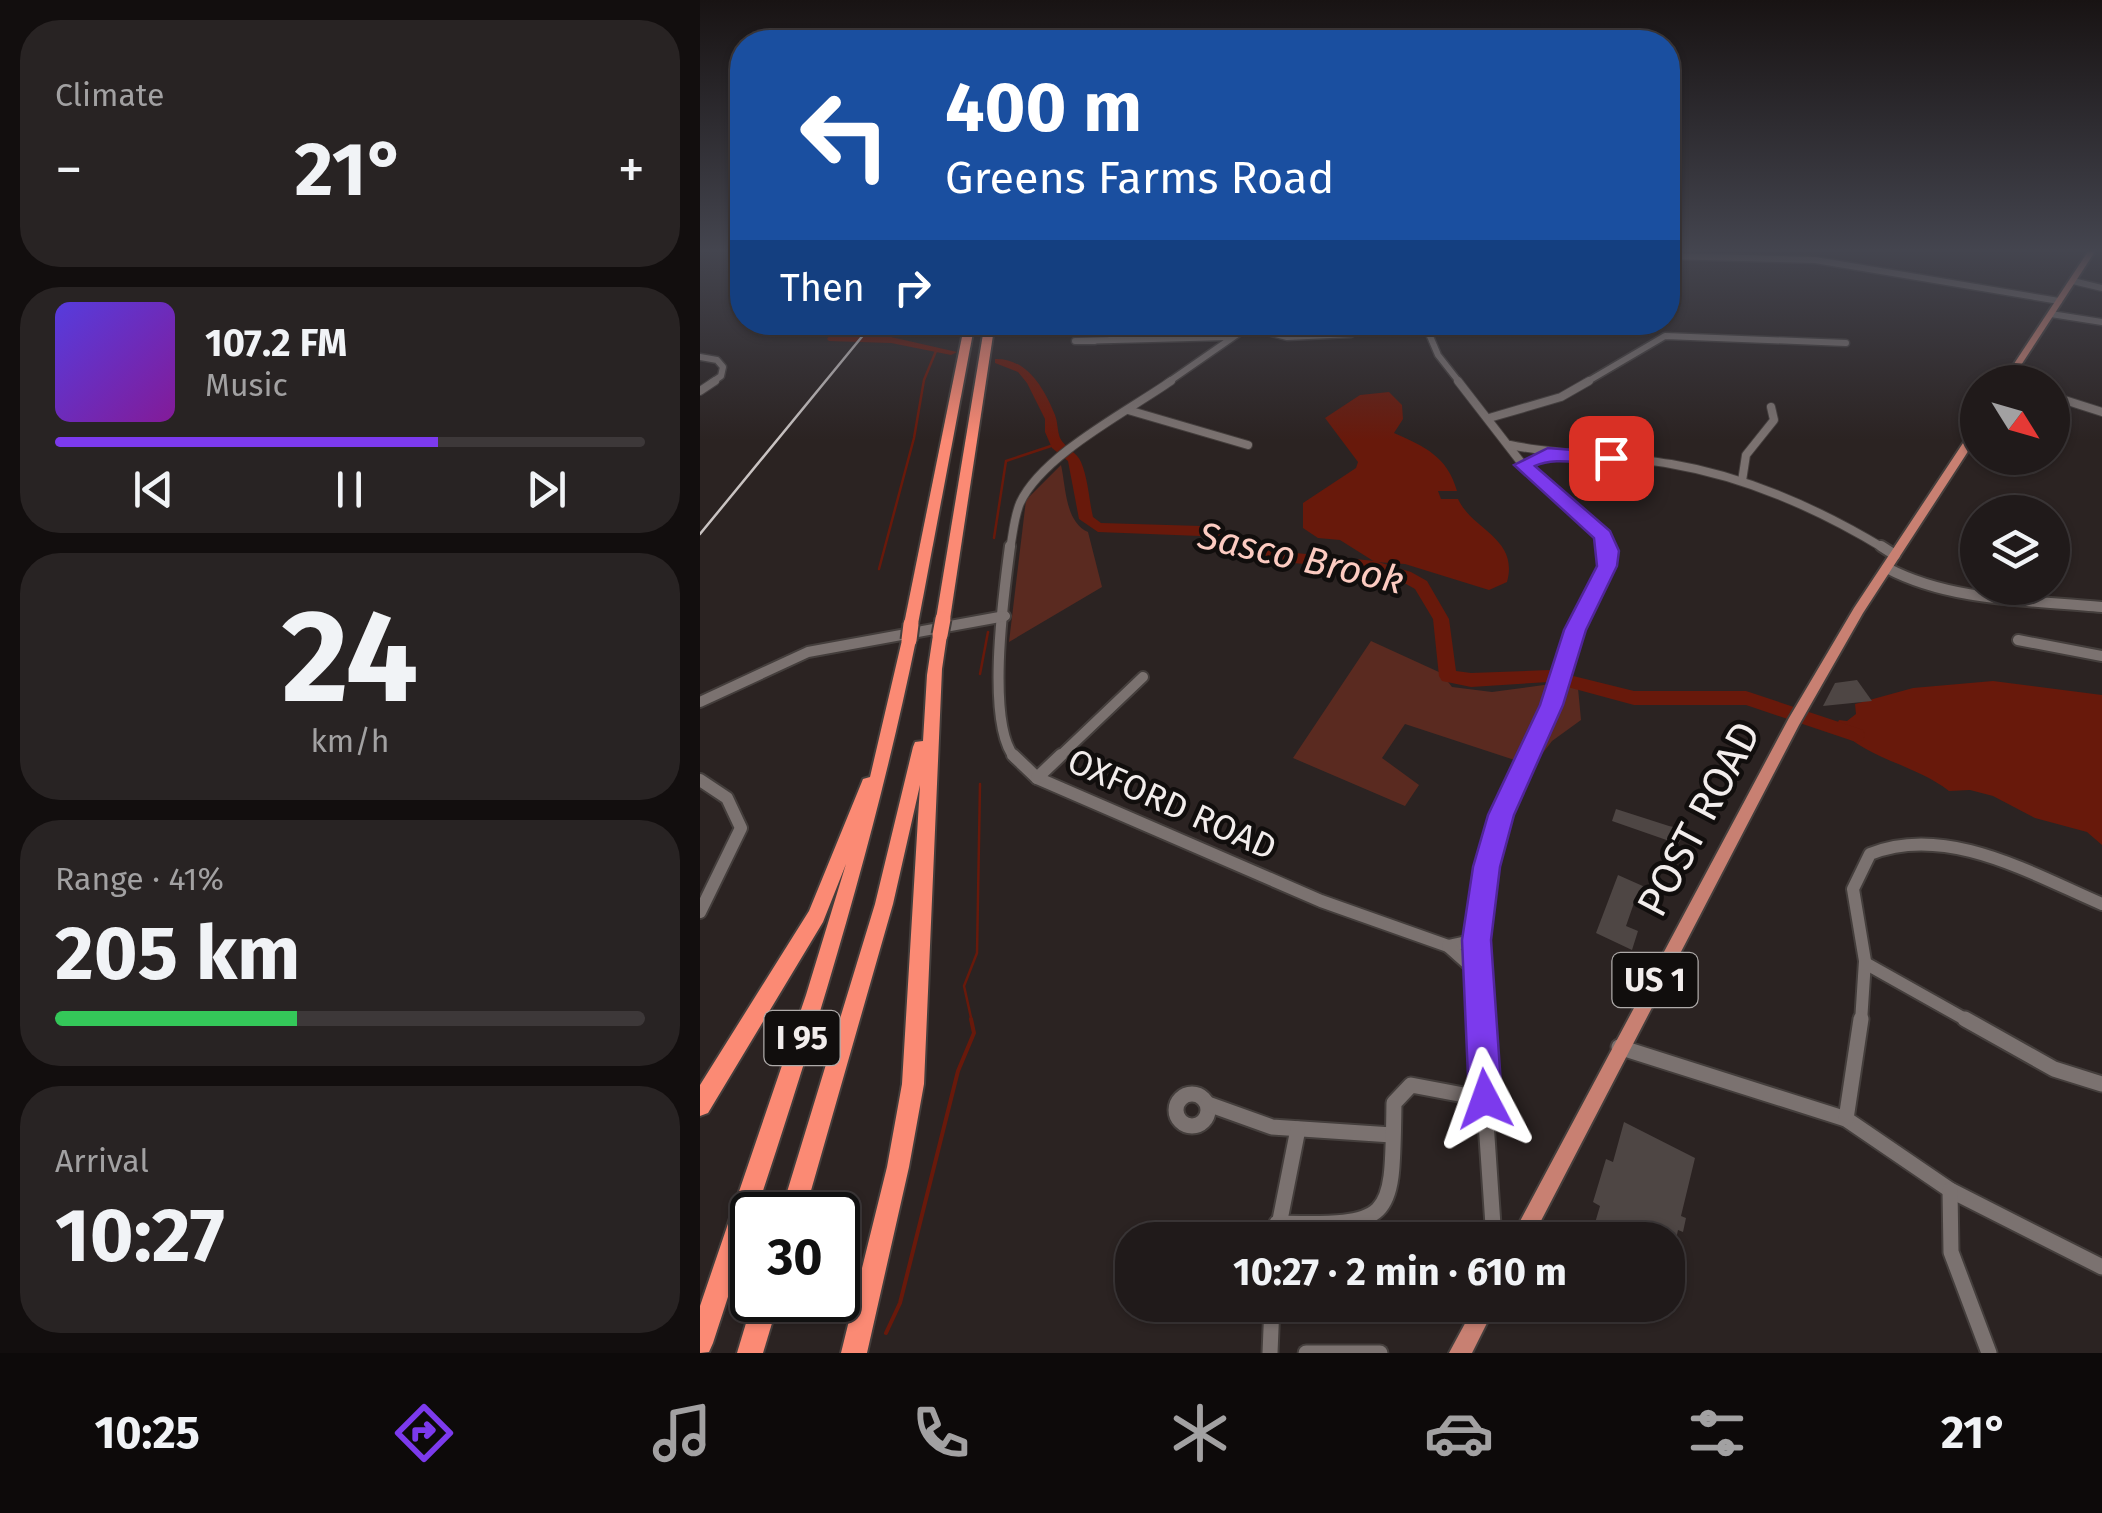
<!DOCTYPE html>
<meta charset="utf-8">
<style>
body{margin:0;font-family:"Fira Sans",sans-serif;background:#282323;color:#f1f3f6;height:100vh;display:flex;flex-direction:column;font-size:38px;white-space:nowrap}
*{box-sizing:border-box;margin:0}
p{font-size:32px;color:#a2a1a2}
.icon{flex:none;width:55px;height:55px;fill:none;stroke:currentColor;stroke-width:2;stroke-linecap:round;stroke-linejoin:round}
.map{position:relative;flex:1;overflow:hidden}
.side{display:flex;flex-direction:column;gap:20px;padding:20px;background:#120e0e;width:700px}
.side>*{flex:none}
.guide{position:absolute;left:30px;top:30px;width:950px;height:305px;border-radius:40px;box-shadow:0 2px 8px #0004,0 0 0 2px #3d3839;background:#1a4fa0;color:#fff;overflow:hidden}
.needle{width:65px;rotate:127deg}
.buttons{position:absolute;left:1260px;top:365px;display:grid;gap:20px}
.buttons a{display:grid;place-items:center;width:110px;height:110px;border-radius:50%;background:#201a1a;box-shadow:0 2px 8px #0004,0 0 0 2px #3d3839;font-size:50px}
.speed{position:absolute;left:30px;top:1192px;display:flex;gap:20px;font-size:50px;font-weight:700;text-align:center}
.speed>*{display:grid;place-content:center;width:130px;height:130px;border-radius:50%;background:#201a1a;box-shadow:0 2px 8px #0004,0 0 0 2px #3d3839;line-height:1}
.speed .limit{border:5px solid #111;border-radius:15px;background:#fff;color:#111}
.pin{position:absolute;display:grid;place-items:center;width:85px;height:85px;color:#fff;margin:-42px;border-radius:20px;box-shadow:0 5px 15px #0006}
.me{position:absolute;width:110px;margin:-55px;rotate:356deg;stroke-linejoin:round;filter:drop-shadow(0 0 8px #0008)}
.turn{display:flex;align-items:center;gap:35px;height:210px;padding:0 50px;font-size:45px}
.turn .icon{width:130px;height:130px;stroke-width:2.5}
.turn b{display:block;font-size:70px;line-height:85px}
.then{display:flex;align-items:center;height:95px;padding:0 50px;background:#0003;gap:20px;font-size:38px}
.big{font-size:75px;font-weight:700;line-height:1.1}
.side .widget{flex:1;display:flex;flex-direction:column;justify-content:center;gap:15px;min-width:0;padding:0 35px;border-radius:40px;background:#282323}
.side .dial{align-items:center;gap:0}
.dial b{font-size:130px;line-height:1}
.song{display:flex;align-items:center;gap:30px}
.cover{width:120px;height:120px;border-radius:15px;background:linear-gradient(135deg,hsl(250 70% 55%),hsl(290 70% 35%))}
.played{height:10px;border-radius:5px;background:linear-gradient(90deg,#7c3aed 65%,#3d3839 65%)}
.keys{display:flex;justify-content:space-around;direction:ltr}
.heat{display:flex;justify-content:space-between;align-items:center;font-size:55px;direction:ltr}
.charge{height:15px;border-radius:8px;background:linear-gradient(90deg,#34c759 41%,#3d3839 0)}
.trip{position:absolute;left:415px;top:1222px;width:570px;height:100px;border-radius:40px;background:#201a1a;box-shadow:0 2px 8px #0004,0 0 0 2px #3d3839;font-weight:700;line-height:100px;text-align:center}
.menu{display:flex;height:160px;justify-content:space-around;align-items:center;background:#0d0a0a;color:#a2a1a2}
.menu .icon{width:70px;height:70px}
.menu .current{color:#7c3aed}
.menu b{font-size:45px;color:#f1f3f6}
main{display:flex;flex:1;min-height:0}
.map>svg:first-child{display:block}
</style>
<main>
<section class="side">
<div class="widget"><p>Climate</p>
<div class="heat"><a>−</a><b class="big">21°</b><a>+</a></div>
</div>
<div class="widget">
<div class="song"><i class="cover"></i><div><b>107.2 FM</b><p>Music</p></div></div>
<div class="played"></div>
<div class="keys"><svg class="icon" aria-label="previous" viewBox="0 0 24 24"><path d="M18 5L8 12l10 7zM5 5v14"/></svg><svg class="icon" aria-label="pause" viewBox="0 0 24 24"><path d="M8 5v14M16 5v14"/></svg><svg class="icon" aria-label="next" viewBox="0 0 24 24"><path d="M6 5l10 7-10 7zM19 5v14"/></svg></div>
</div>
<div class="widget dial"><b>24</b><p>km/h</p></div>
<div class="widget"><p>Range · 41%</p><b class="big">205 km</b><div class="charge"></div></div>
<div class="widget"><p>Arrival</p><b class="big">10:27</b></div>
</section>
<div class="map">
<svg width="1402" height="1353" viewBox="0 0 1402 1353">
<rect width="100%" height="100%" fill="#2b2322"/>
<g fill="#5a2a20">
<path d="M361 465C366 487 365 522 388 532L402 587 309 642 326 500Z"/>
<polygon points="671,641 741,673 752,687 792,692 851,684 878,688 881,720 852,741 833,766 705,724 682,758 719,785 705,806 593,758"/>
</g>
<g fill="#68190b">
<path d="M689 392 702 405 703 419 694 433C725 447 747 456 757 491H738L741 499H758C773 531 819 538 807 582L789 590 705 564 675 562 640 540 618 538 603 528V503L656 468 658 462 625 418 660 395Z"/>
<path d="M1293 681 1402 695V845L1387 832 1335 818 1293 796 1270 790 1249 791C1215 764 1167 760 1136 726L1139 720 1147 721 1156 714 1155 704 1213 688Z"/>
</g>
<g fill="none" stroke-linecap="round" stroke-linejoin="round">
<g stroke="#68190b" stroke-width="2.5">
<polyline points="182,340 185,322"/>
<polyline points="294,538 306,461 357,444"/>
<polyline points="179,569 214,438 224,380 236,351"/>
<polyline points="280,674 288,632"/>
<polyline points="272,1022 264,986 277,953 280,784"/>
</g>
<polyline stroke="#68190b" stroke-width="4" points="186,1333 200,1303 258,1071 274,1033 271,1019"/>
<g fill="#68190b" fill-rule="evenodd">
<polygon points="139,322 150,322 141,336 191,337 257,352 251,355 191,343 129,341 127,339"/>
<path d="M295 359C327 358 344 388 355 415 358 423 357 430 360 438 365 448 377 452 381 462 388 478 389 500 393 517L401 523 501 526 576 551 675 561 711 572 727 581 749 619 756 671 771 673 849 670 934 691H1046L1163 730 1165 735 1163 740 1156 742 1046 705H934L849 682 771 687 742 681 739 676 733 619 715 589 699 580 673 571 574 561 500 536 398 532 379 519 368 461 352 448 345 432V419L327 383 318 372 295 363Z"/>
</g>
</g>
<g fill="#4e4644">
<polygon points="1157,680 1172,701 1123,706 1135,683"/>
<polygon points="916,809 969,826 987,830 978,844 912,821"/>
<polygon points="918,875 954,891 948,909 934,903 926,926 938,931 932,950 896,933"/>
<polygon points="924,1122 995,1158 981,1216 986,1218 983,1232 978,1230 971,1262 968,1240 890,1240 900,1206 893,1202 906,1159 913,1162"/>
</g>
<g fill="none" stroke-linecap="round" stroke-linejoin="round">
<defs>
<g id="minor-far4">
<polyline points="968,256 1115,260 1359,301"/>
<polyline points="1373,281 1402,288"/>
<polyline points="1351,314 1402,322"/>
<polyline points="724,322 738,355 760,383"/>
<polyline points="549,327 587,337 651,334"/>
<polyline points="411,340 415,322"/>
<polyline points="395,341 375,341 529,337"/>
<polyline points="0,357 17,360 23,367 21,376 11,383"/>
<polyline points="467,383 555,322"/>
<polyline points="885,383 965,336 1146,343"/>
</g>
<g id="minor-far3">
<polyline points="758,381 823,465 903,535 905,549"/>
<polyline points="0,391 15,381"/>
<polyline points="1352,396 1402,412"/>
<polyline points="428,410 548,445"/>
<polyline points="789,418 861,397 889,381"/>
<path d="M810 445C863 456 917 455 971 464 1048 477 1119 509 1185 549"/>
<polyline points="1042,481 1046,455 1074,420 1071,407"/>
<path d="M310 549C313 534 314 517 320 503 342 455 428 411 471 381"/>
</g>
<g id="minor-far2">
<path d="M310 546C304 592 285 724 315 758"/>
<polyline points="1181,546 1195,555"/>
<path d="M1187 568C1251 602 1331 600 1402 607"/>
<polyline points="1318,640 1402,656"/>
<polyline points="0,702 108,652 305,616"/>
<polyline points="358,758 443,677"/>
<path d="M826 758C846 717 859 676 874 633 885 603 909 579 905 546"/>
</g>
<g id="minor-far1">
<polyline points="313,755 337,778 621,901 748,946 776,940"/>
<polyline points="337,778 361,755"/>
<polyline points="0,780 27,798 41,828 0,912"/>
<polyline points="748,946 776,971"/>
<polyline points="1165,963 1270,1022"/>
<path d="M779 1022C773 928 786 840 828 755"/>
<path d="M1161 1022 1165 961 1153 889 1170 854C1246 823 1332 874 1402 904"/>
</g>
<g id="minor">
<polyline points="779,1019 794,1240"/>
<polyline points="1265,1019 1354,1069 1402,1084"/>
<polyline points="919,1047 1146,1119 1250,1190 1402,1267"/>
<circle cx="492" cy="1110" r="16"/>
<polyline points="508,1104 572,1127 692,1135"/>
<polyline points="1146,1119 1161,1019"/>
<polyline points="1250,1190 1251,1252 1289,1353"/>
<path d="M577 1223C696 1226 692 1220 694 1103L711 1085 785 1099"/>
<polyline points="576,1240 598,1129"/>
<polyline points="570,1353 572,1305"/>
<polyline points="606,1353 680,1353"/>
</g>
<g id="major">
<polygon points="1389,250 1396,250 1310,382 1302,382"/>
<polygon points="1278,425 1278,436 1163,613 1099,725 831,1240 810,1240 1089,718 1154,608 1273,428"/>
<polygon points="775,1305 796,1305 772,1353 749,1353"/>
</g>
<g id="highway">
<polygon points="265,322 275,322 218,624 211,629 204,624"/>
<polygon points="285,322 295,322 250,619 243,624 236,619"/>
<polygon points="240,630 247,635 242,669 224,1084 209,1167 167,1353 141,1353 187,1167 202,1084 220,785 193,904 104,1215 80,1215 175,904 213,747 215,742 223,741 227,675 233,635"/>
<path d="M209 635 216 640C176 836 118 1025 55 1215H52V1223L13 1343 9 1352 0 1353V1306L106 995 146 864 123 922 8 1113 0 1116V1085L109 911 161 784 163 779 170 777 202 640Z"/>
<polygon points="53,1300 79,1300 63,1353 37,1353"/>
</g>
</defs>
<use href="#minor-far4" stroke="#443e3c" stroke-width="9"/>
<use href="#minor-far3" stroke="#443e3c" stroke-width="10"/>
<use href="#minor-far2" stroke="#443e3c" stroke-width="14"/>
<use href="#minor-far1" stroke="#443e3c" stroke-width="16"/>
<use href="#minor" stroke="#443e3c" stroke-width="19"/>
<use href="#major" stroke="#443e3c" stroke-width="4"/>
<use href="#highway" stroke="#443e3c" stroke-width="4"/>
<use href="#minor-far4" stroke="#7b7270" stroke-width="6"/>
<use href="#minor-far3" stroke="#7b7270" stroke-width="8"/>
<use href="#minor-far2" stroke="#7b7270" stroke-width="10"/>
<use href="#minor-far1" stroke="#7b7270" stroke-width="12"/>
<use href="#minor" stroke="#7b7270" stroke-width="15"/>
<use href="#major" fill="#c88072" fill-rule="evenodd"/>
<use href="#highway" fill="#fb8a74" fill-rule="evenodd"/>
<polyline stroke="#c9c3c2" stroke-width="2.5" points="0,534 174,322"/>
<defs>
<g id="highway-bridge">
<polyline points="240,635 243,619"/>
<polyline points="209,640 211,624"/>
</g>
</defs>
<use href="#highway-bridge" stroke="#443e3c" stroke-width="19" stroke-linecap="butt"/>
<use href="#highway-bridge" stroke="#fb8a74" stroke-width="15"/>
</g>
<linearGradient id="sky" x2="0" y2="1"><stop stop-color="#181313"/><stop offset="0.57" stop-color="#44454f"/><stop offset="1" stop-color="#44454f" stop-opacity="0"/></linearGradient>
<rect width="1402" height="440" fill="url(#sky)"/>
<path fill="#7c3aed" stroke="#51269a" stroke-width="2.5" d="M848 448 911 453 920 458C900 472 862 453 835 466L910 531 919 551 917 566 886 630 863 705 814 815 800 867 791 940 802 1099 797 1110 785 1115 774 1110 769 1099 762 940 773 867 788 815 840 705 864 630 897 566 894 538 814 465Z"/>
<g text-anchor="middle" dominant-baseline="central" stroke-width="9" stroke-linejoin="round" paint-order="stroke">
<g fill="#110e0d" stroke="#aeaaa9" stroke-width="2.5">
<rect x="912.5" y="953" width="85" height="54" rx="8"/>
<rect x="64.5" y="1011" width="75" height="54" rx="8"/>
</g>
<g font-size="32" font-weight="bold" fill="#f2edec">
<text x="955" y="980">US 1</text>
<text x="102" y="1038">I 95</text>
</g>
<g font-size="35" fill="#f2edec" stroke="#110e0d">
<text transform="translate(472 804) rotate(24)">OXFORD ROAD</text>
</g>
<g font-size="38" font-style="italic" fill="#fccbc1" stroke="#110e0d">
<text transform="translate(601 558) rotate(13)">Sasco Brook</text>
</g>
<g font-size="42" fill="#f2edec" stroke="#110e0d">
<text transform="translate(999 819) rotate(-62)">POST ROAD</text>
</g>
</g>
</svg>
<div class="buttons">
<a><svg class="needle" viewBox="-14 -14 28 28"><path d="M0-13l5 13h-10z" fill="#e53935"/><path d="M0 13l5-13h-10z" fill="#a2a1a2"/></svg></a>
<a><svg class="icon" aria-label="layers" viewBox="0 0 24 24"><path d="M12 4l9 5-9 5-9-5zM3 14l9 5 9-5"/></svg></a>
</div>
<div class="speed"><div class="limit">30</div></div>
<div class="pin" style="left:911px;top:458px;background:#d93025"><svg class="icon" aria-label="arrive" viewBox="0 0 24 24"><path d="M6 21V4h12l-3 4 3 4H6"/></svg></div>
<svg class="me" style="left:785px;top:1099px" viewBox="-20 -20 40 40"><path d="M0-17L14 15 0 8-14 15z" fill="#7c3aed" stroke="#fff" stroke-width="4"/></svg>
<div class="trip">10:27 · 2 min · 610 m</div>
<div class="guide">
<div class="turn"><svg class="icon" aria-label="left" viewBox="0 0 24 24"><path d="M17 20v-9H6M10 6l-5 5 5 5"/></svg><div><b>400 m</b>Greens Farms Road</div></div>
<div class="then">Then<svg class="icon" aria-label="right" viewBox="0 0 24 24"><path d="M7 20v-9h11M14 6l5 5-5 5"/></svg></div>
</div>
</div>
</main>
<nav class="menu">
<b>10:25</b>
<svg class="icon current" aria-label="directions" viewBox="0 0 24 24"><path d="M12 3l9 9-9 9-9-9zM9 14v-3h6M13 9l2 2-2 2"/></svg>
<svg class="icon" aria-label="music" viewBox="0 0 24 24"><path d="M9 18V5l10-2v13"/><circle cx="6" cy="18" r="3"/><circle cx="16" cy="16" r="3"/></svg>
<svg class="icon" aria-label="phone" viewBox="0 0 24 24"><path d="M5 4h4l2 5-3 2q2 4 5 5l2-3 5 2v4C11 20 4 13 5 4z"/></svg>
<svg class="icon" aria-label="climate" viewBox="0 0 24 24"><path d="M12 3v18M4 7l16 10M4 17L20 7"/></svg>
<svg class="icon" aria-label="car" viewBox="0 0 24 24"><path d="M5 17H2v-5l4-1 3-4h7l3 4 3 1v5h-3M9 17h6M6 11h13"/><circle cx="7" cy="17" r="2"/><circle cx="17" cy="17" r="2"/></svg>
<svg class="icon" aria-label="filters" viewBox="0 0 24 24"><path d="M4 7h16M4 17h16"/><circle cx="9" cy="7" r="2"/><circle cx="15" cy="17" r="2"/></svg>
<b>21°</b>
</nav>
